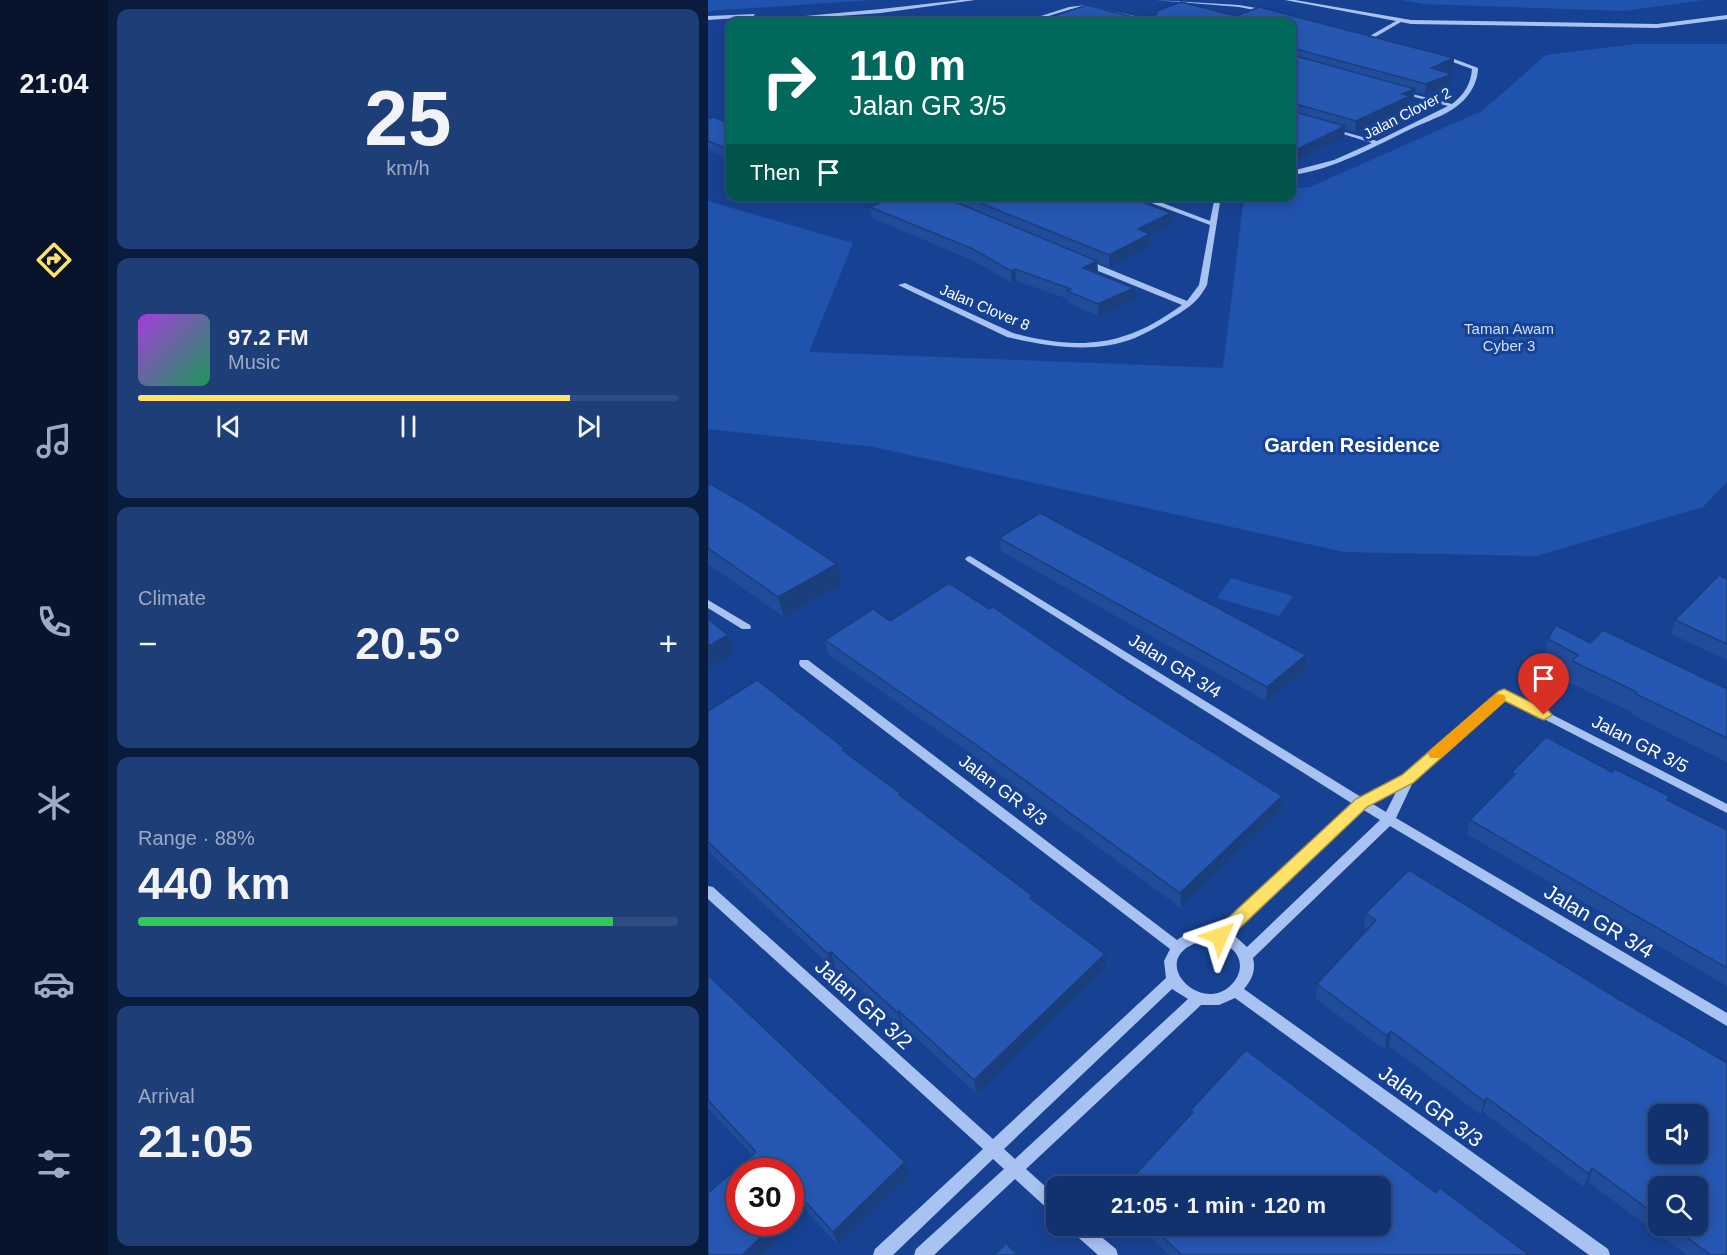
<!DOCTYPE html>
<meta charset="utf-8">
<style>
body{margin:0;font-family:Arial,sans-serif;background:#1e3e77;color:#f1f3f6;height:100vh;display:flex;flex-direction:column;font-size:22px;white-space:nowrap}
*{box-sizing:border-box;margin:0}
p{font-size:20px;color:#9caac3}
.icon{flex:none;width:33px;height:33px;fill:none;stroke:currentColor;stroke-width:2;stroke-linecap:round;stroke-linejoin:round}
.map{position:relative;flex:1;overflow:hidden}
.sheet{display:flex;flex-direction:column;gap:9px;padding:9px;background:#091c3d;width:600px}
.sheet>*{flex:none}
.top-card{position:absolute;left:18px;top:18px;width:570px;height:183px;border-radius:12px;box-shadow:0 3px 15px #0003,0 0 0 2px #304d82;background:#00695c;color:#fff;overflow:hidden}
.fabs{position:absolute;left:940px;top:1104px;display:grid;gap:12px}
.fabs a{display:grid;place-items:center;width:60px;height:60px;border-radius:12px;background:#11326f;box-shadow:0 3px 15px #0003,0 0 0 2px #304d82;font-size:30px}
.speed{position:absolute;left:18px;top:1158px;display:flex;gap:12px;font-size:30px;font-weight:700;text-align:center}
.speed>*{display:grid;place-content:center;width:78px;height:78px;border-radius:50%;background:#11326f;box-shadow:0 3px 15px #0003,0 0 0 2px #304d82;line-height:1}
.speed .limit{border:9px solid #d22;background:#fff;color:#111}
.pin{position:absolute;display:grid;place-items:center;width:51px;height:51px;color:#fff;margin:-62px -26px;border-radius:50% 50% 50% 0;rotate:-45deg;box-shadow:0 0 6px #0007}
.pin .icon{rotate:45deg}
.me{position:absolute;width:66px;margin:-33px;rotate:47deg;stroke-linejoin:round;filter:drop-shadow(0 0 4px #0008)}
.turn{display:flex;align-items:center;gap:21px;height:126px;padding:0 24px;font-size:27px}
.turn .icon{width:78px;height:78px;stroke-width:2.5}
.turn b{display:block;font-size:42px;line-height:51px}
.then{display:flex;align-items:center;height:57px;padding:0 24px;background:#0003;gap:12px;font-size:22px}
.big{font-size:45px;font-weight:700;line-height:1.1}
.sheet .tile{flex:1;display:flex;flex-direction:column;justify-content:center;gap:9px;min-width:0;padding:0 21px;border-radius:12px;background:#1e3e77}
.sheet .dial{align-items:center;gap:0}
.dial b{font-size:78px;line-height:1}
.song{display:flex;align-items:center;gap:18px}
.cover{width:72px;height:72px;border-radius:9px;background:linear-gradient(135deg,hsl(280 70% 55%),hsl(150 70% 35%))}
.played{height:6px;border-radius:3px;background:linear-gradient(90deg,#ffe167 80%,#304d82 80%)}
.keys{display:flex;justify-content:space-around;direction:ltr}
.heat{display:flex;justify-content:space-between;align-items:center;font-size:33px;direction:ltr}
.charge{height:9px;border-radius:4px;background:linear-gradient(90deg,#34c759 88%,#304d82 0)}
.trip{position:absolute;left:338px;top:1176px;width:345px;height:60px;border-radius:12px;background:#11326f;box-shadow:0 3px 15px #0003,0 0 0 2px #304d82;font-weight:700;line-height:60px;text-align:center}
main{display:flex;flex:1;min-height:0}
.tab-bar{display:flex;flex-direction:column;width:108px;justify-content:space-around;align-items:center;background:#07142c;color:#9caac3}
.tab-bar .icon{width:42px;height:42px}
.tab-bar .selected{color:#ffe167}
.tab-bar b{font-size:27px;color:#f1f3f6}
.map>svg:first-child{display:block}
</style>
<main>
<nav class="tab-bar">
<b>21:04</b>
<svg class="icon selected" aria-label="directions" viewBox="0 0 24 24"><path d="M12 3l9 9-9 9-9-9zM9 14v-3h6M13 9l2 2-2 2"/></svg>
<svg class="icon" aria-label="music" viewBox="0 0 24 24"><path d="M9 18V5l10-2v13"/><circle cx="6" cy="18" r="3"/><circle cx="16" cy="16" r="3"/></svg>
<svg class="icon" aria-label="phone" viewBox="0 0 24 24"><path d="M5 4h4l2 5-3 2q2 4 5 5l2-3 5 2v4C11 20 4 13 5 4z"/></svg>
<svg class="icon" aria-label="climate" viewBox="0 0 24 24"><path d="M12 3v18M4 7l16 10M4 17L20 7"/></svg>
<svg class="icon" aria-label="car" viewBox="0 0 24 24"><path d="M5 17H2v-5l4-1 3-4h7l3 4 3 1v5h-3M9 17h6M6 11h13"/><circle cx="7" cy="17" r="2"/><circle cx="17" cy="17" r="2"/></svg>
<svg class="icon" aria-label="filters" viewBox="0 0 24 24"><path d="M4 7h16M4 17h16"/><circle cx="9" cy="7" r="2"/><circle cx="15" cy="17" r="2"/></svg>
</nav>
<section class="sheet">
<div class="tile dial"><b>25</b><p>km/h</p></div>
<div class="tile">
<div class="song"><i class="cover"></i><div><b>97.2 FM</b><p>Music</p></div></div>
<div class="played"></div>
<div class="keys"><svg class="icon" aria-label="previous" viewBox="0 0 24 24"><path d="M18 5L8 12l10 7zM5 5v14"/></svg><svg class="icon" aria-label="pause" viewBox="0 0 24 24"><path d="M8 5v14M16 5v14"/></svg><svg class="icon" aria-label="next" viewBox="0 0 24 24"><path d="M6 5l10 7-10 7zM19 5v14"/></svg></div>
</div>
<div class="tile"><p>Climate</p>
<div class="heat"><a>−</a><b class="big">20.5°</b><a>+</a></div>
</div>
<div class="tile"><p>Range · 88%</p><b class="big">440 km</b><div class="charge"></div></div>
<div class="tile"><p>Arrival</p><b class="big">21:05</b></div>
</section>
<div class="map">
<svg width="1019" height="1255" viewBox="0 0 1019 1255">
<rect width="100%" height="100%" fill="#174294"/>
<g fill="#2053ae">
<polygon points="0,0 164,0 0,11"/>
<polygon points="694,0 996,0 916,11 716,4"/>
<polygon points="927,44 1019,44 1019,482 995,507 828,556 636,552 166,447 0,429 0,201 145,243 101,352 515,368 536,197 584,196 584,188 602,187 774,111 838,55"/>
<polygon points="523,578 585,596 571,616 509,598"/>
</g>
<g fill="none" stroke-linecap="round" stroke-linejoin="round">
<g fill="#a8c2f1" fill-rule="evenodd">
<polygon points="253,0 267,0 173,13 48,22 32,22 173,9"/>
<polygon points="447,0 531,5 565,11 562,13 531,7"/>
<polygon points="577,0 587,0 703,20 949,24 1019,15 1019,19 949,28 703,24 693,22 662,40 660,37 688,21"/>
<polygon points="379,5 447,21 448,22 441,22 379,7 364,9 321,22 314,22 361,7"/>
<polygon points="47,14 45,17 0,20 0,16"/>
<path d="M733 54 770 68C770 80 764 92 755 101 743 113 723 120 707 127 667 146 628 169 584 175V171L626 160 664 143 622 130V128L669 141 740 106 692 93V91L744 104C756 95 763 84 764 69L731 57Z"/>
<path d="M425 196H436L502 221 507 196H513L499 285C488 305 478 309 459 321 449 327 438 333 427 338 387 354 340 347 299 337L190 285 197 283 305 333C340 343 381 348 416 336 437 330 457 317 474 305L373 264V260H379L479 301 491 285 502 225Z"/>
<path d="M262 556 653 797 696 776 792 691 796 690 1019 804V813L797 699 705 782 688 818 1019 1013V1026L682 826 545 958C548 970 544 980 536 989L900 1249 902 1255H881L527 998 511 1005H493L318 1169 348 1196V1213L342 1211 307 1179 226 1255H206L208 1249 296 1169 285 1159 185 1255H165L167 1249 275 1149 0 899V886L5 887 285 1139 458 978 456 961 462 949 92 666 91 663 92 660H100L469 940C480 932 495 929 508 932L645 804 259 561 257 559 259 557ZM689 790 678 812 663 803ZM654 809 672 820 539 947 528 937 521 935ZM499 940C505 942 512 943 517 945 536 953 536 974 522 986 489 1016 434 953 499 940ZM464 989 480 999 307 1159 296 1149Z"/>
<polygon points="0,600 42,625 43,627 42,629 34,629 0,608"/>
<polygon points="361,1226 380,1226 408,1249 410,1255 390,1255 363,1231"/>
</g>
</g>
<g fill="#214c9a" fill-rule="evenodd">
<polygon points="473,2 528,16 551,7 746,58 745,68 736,72 744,74 743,84 717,94 706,91 706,99 701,101 701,106 647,132 637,129 636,137 584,162 584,22 326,22 379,5 429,18 438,15 448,15 449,11"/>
<polygon points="0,119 18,122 22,120 22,159 0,150"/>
<polygon points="188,196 435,196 435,202 463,224 442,235 443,246 401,267 389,262 390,272 389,273 427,300 391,316 360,303 360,299 308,281 304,283 266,261 164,218 162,207"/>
<polygon points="0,483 134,584 76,617 0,564"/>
<polygon points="291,538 598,655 598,669 558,701 293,551"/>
<polygon points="1019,579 1019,660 963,634 967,620"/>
<polygon points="281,609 573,810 473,908 269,758 120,654 117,640 182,621"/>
<polygon points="840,639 882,643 1019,689 1019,762 923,714 923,712 860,682 862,674 836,660"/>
<polygon points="0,711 136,748 137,752 193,797 325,896 326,900 398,968 269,1094 195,1026 193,1027 127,967 125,969 0,851"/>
<polygon points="803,773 960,800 1019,830 1019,986 759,834 762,820 802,779"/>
<path d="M701 870 1019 1255H979L880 1182 876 1187 775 1112 773 1115 681 1046 677 1050 608 999 609 984 659 929 656 928 658 913ZM951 1186 990 1226H951Z"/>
<polygon points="0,975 197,1162 201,1176 130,1245 100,1213 54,1255 0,1255 44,1155 0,1108"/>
<polygon points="483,1110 728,1193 821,1255 461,1255 430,1226 672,1226 483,1115"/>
</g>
<g fill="#1b3e7d">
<polygon points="746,58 745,68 722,78 723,68"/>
<polygon points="744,74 743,84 717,94 718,84"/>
<polygon points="707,89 706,99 701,101 701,106 647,132 648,121 694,94"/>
<polygon points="637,126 636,137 584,162 584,152"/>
<polygon points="435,196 435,202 421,197 422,196"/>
<polygon points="463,213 463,224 442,235 443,246 401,267 401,255 430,229"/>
<polygon points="389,261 390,272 376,279 375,268"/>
<polygon points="307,269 308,281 304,283 303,271"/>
<polygon points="426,288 427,300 391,316 390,304"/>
<polygon points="129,564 134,584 76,617 70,597"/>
<polygon points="20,635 26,653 0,668 0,646"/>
<polygon points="598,655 598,669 558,701 559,687"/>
<polygon points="574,796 573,810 473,908 472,893"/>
<polygon points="123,952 127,967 125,969 120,954"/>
<polygon points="397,954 398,968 269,1094 266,1080"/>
<polygon points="191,1011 195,1026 193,1027 190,1013"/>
<polygon points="683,1031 681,1046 677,1050 679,1036"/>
<polygon points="779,1098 775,1112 773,1115 776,1101"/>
<polygon points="197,1162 201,1176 130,1245 125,1232"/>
<polygon points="884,1168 880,1182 876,1187 881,1174"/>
<polygon points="95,1199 100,1213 54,1255 34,1255 69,1222 82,1222 82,1210"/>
</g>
<g fill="#2658b3" stroke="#1b3e7d" stroke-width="1.5" fill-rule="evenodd">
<polygon points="473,2 528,16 551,7 746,58 723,68 744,74 718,84 584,48 584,22 326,22 379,5 429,18 438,15 448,15 449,11"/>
<polygon points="584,53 584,55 707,89 694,94 702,96 648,121 584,103"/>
<polygon points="584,109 584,111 637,126 584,152"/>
<polygon points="6,117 18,122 22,120 22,150 0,141 0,119"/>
<polygon points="188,196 233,196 389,261 375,268 426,288 390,304 359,291 363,289 307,269 303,271 265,249 162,207"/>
<polygon points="255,196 422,196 421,197 463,213 430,229 442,234 401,255"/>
<polygon points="0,483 39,505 129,564 70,597 0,548"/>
<polygon points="332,513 598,655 559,687 291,538"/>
<polygon points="1011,575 1019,579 1019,644 967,620"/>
<polygon points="241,583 281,609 285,607 419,698 574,796 472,893 267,744 117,640 165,609 182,621"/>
<polygon points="0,619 20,635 0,646"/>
<polygon points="848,625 882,643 895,630 1019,689 1019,738 928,694 929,692 864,661 870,655 840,639"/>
<polygon points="49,680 136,748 134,750 193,794 191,795 325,896 322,898 397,954 266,1080 191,1011 190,1013 123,952 120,954 0,842 0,711"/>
<polygon points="838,737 904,772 907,769 961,796 959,800 1019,830 1019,968 762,820 807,774 803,773"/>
<path d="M701 870 912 1000 1019 1063V1255H1003L963 1226H990V1186H951V1217L884 1168 881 1174 779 1098 776 1101 683 1031 679 1036 609 984 668 920 658 913ZM951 1114H990V1154H951Z"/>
<polygon points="0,975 197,1162 125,1232 95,1199 82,1210 82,1172 32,1172 32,1222 69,1222 34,1255 0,1255 0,1193 48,1152 0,1100"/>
<polygon points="538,1050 728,1193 732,1188 821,1255 474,1255 443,1226 672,1226 672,1186 417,1186 485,1112 483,1110"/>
<polygon points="298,1243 310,1255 286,1255"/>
</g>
<polygon fill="#ffe167" stroke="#a69243" stroke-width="1.5" points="796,689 841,711 844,715 836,720 831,718 797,701 705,783 659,807 518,941 512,943 506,941 503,936 506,931 648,799 694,775 791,691"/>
<polygon fill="#f59e0b" points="791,694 796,695 798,698 796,702 733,758 722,758 720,754 722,750 786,695"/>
<g text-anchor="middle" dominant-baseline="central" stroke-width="6" stroke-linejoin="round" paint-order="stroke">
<g font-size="15" fill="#fff" stroke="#174294">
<text transform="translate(699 113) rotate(-27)">Jalan Clover 2</text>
<text transform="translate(277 307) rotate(23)">Jalan Clover 8</text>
</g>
<g font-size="15" fill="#cfdffc" stroke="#174294">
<text x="801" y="328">Taman Awam<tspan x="801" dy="17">Cyber 3</tspan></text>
</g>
<g font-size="18" fill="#fff" stroke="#174294">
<text transform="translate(467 666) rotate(32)">Jalan GR 3/4</text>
<text transform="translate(932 744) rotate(27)">Jalan GR 3/5</text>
<text transform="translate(295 790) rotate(37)">Jalan GR 3/3</text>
</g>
<g font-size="20" font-weight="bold" fill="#fff" stroke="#174294">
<text x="644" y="445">Garden Residence</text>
</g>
<g font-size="21" fill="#fff" stroke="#174294">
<text transform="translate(891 921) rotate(31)">Jalan GR 3/4</text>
<text transform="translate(156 1004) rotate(42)">Jalan GR 3/2</text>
<text transform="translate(723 1106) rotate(36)">Jalan GR 3/3</text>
</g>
</g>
</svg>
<div class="fabs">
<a><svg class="icon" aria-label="sound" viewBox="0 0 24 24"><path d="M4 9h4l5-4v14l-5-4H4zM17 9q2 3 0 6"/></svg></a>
<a><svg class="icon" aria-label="search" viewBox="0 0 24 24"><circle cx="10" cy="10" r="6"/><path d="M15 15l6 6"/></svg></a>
</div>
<div class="speed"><div class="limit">30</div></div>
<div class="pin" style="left:836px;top:715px;background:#d93025"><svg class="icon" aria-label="arrive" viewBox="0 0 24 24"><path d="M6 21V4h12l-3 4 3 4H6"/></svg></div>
<svg class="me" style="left:512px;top:936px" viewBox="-20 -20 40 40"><path d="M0-17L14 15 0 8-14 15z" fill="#ffe167" stroke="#fff" stroke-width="4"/></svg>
<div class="trip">21:05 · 1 min · 120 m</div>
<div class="top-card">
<div class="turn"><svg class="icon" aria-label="right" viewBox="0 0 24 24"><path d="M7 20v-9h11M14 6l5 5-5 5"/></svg><div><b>110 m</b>Jalan GR 3/5</div></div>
<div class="then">Then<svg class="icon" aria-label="arrive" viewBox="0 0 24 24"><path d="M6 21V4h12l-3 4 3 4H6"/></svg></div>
</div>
</div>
</main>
